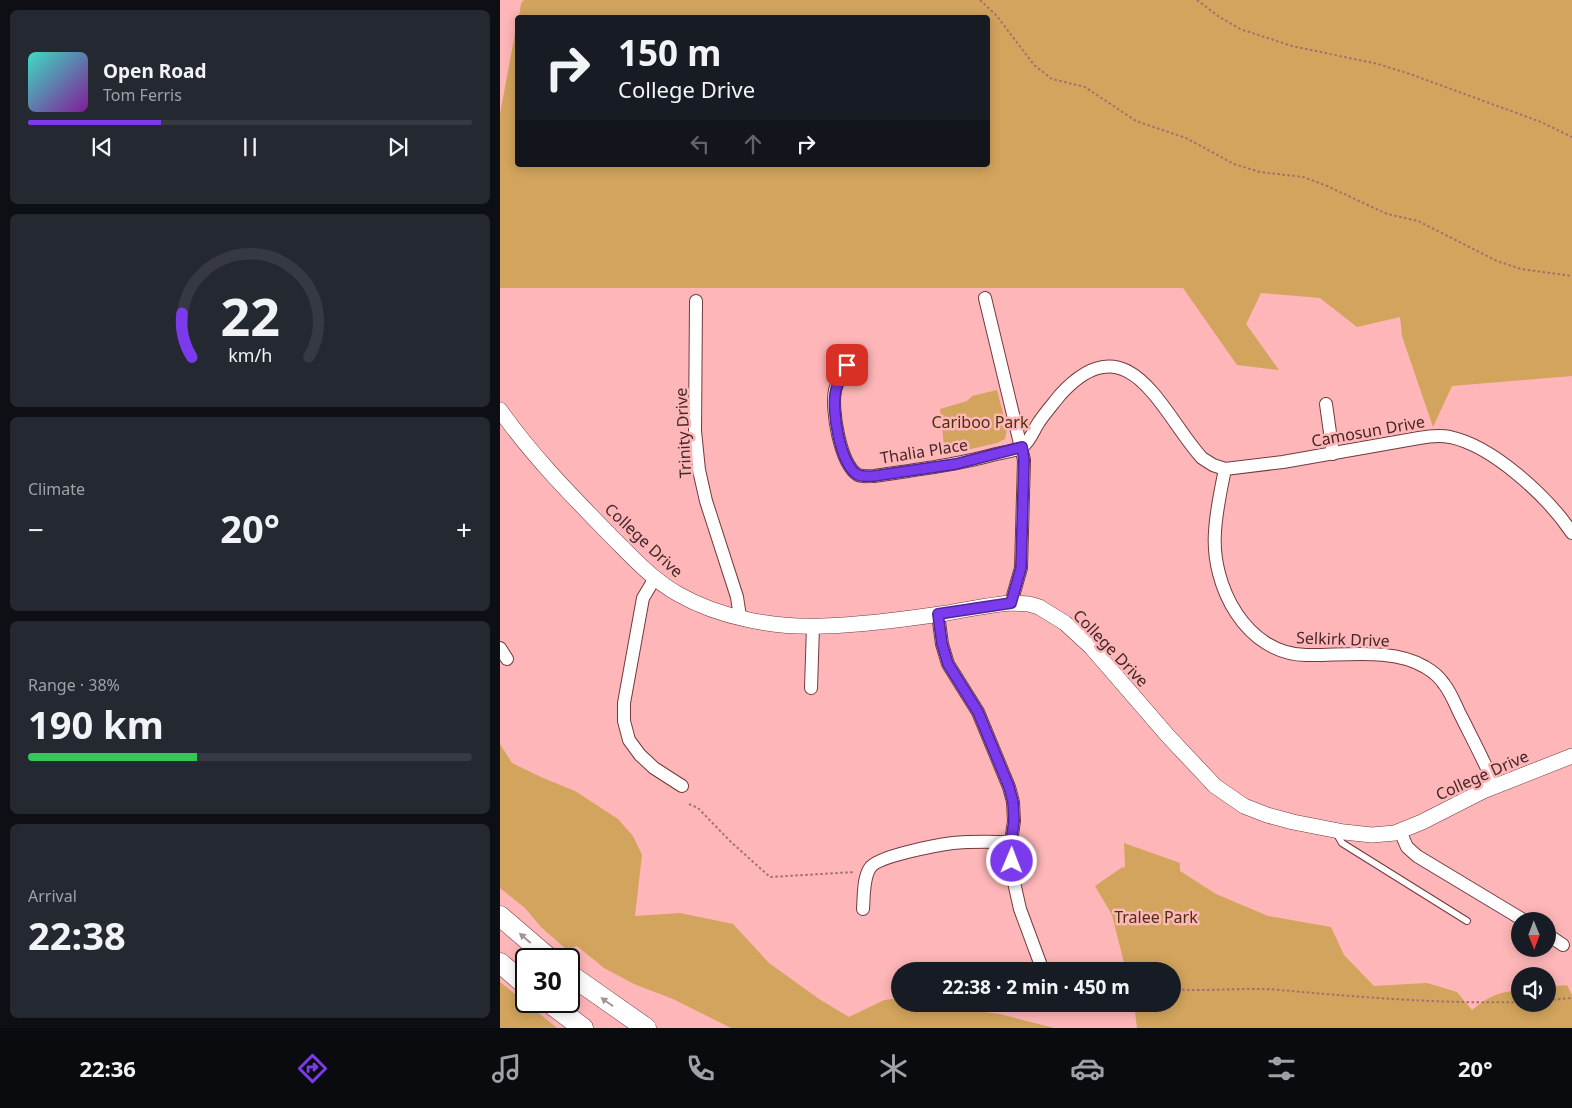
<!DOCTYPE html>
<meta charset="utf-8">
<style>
body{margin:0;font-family:"Noto Sans",sans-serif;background:#242831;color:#f1f3f6;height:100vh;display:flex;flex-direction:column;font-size:19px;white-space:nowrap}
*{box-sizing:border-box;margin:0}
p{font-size:16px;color:#9ea1a6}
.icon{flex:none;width:28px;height:28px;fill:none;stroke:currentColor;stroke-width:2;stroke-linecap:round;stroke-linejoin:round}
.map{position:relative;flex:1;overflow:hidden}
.details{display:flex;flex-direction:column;gap:10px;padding:10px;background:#0d0f14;width:500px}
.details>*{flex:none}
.hud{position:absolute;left:15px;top:15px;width:475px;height:152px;border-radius:5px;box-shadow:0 2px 12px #0003;background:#171b24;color:#f1f3f6;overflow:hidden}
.needle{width:32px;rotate:179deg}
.buttons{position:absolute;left:1011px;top:912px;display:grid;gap:10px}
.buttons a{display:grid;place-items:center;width:45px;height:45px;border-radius:50%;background:#171b24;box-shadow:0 2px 12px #0003;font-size:25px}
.speed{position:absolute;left:15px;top:948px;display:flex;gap:10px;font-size:25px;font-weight:700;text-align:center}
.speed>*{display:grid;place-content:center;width:65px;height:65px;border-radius:50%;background:#171b24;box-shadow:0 2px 12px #0003;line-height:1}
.speed .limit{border:2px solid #111;border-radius:8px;background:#fff;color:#111}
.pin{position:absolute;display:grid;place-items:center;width:42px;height:42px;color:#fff;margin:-21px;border-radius:10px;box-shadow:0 2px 8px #0006}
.me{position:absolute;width:55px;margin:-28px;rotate:1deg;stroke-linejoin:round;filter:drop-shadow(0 0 4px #0008)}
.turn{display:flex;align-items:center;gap:18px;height:105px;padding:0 20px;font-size:22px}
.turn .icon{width:65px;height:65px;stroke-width:2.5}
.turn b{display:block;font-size:35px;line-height:42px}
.lanes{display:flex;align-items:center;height:48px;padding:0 20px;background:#0003;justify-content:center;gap:25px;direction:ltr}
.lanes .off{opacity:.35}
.big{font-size:38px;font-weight:700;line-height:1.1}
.details .tile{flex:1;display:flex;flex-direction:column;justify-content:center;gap:8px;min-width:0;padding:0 18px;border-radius:8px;background:#242831}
.details .dial{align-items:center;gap:0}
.dial svg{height:130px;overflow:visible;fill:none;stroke:#363941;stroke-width:7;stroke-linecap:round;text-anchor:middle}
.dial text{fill:#f1f3f6;stroke:none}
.song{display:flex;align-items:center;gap:15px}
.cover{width:60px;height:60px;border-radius:8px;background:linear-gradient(135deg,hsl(170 70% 55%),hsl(290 70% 35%))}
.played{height:5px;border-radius:2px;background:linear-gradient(90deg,#7c3aed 30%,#363941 30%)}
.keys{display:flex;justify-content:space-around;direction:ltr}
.heat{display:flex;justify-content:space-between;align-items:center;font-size:28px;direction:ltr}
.charge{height:8px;border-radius:4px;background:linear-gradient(90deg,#34c759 38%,#363941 0)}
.trip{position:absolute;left:391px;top:962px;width:290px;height:50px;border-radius:25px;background:#171b24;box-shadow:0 2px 12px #0003;font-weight:700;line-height:50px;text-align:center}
.tab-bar{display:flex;height:80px;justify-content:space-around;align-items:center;background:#090b0e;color:#9ea1a6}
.tab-bar .icon{width:35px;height:35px}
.tab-bar .current{color:#7c3aed}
.tab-bar b{font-size:22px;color:#f1f3f6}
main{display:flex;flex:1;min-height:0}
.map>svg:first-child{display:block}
</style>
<main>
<section class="details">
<div class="tile">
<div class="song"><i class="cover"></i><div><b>Open Road</b><p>Tom Ferris</p></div></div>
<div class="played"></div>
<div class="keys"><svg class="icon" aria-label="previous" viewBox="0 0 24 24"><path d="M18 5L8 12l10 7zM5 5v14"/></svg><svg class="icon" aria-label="pause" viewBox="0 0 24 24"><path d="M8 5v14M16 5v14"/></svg><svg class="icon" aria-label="next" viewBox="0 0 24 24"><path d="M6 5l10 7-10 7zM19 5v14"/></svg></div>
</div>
<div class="tile dial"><svg viewBox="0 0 100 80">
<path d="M14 69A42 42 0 1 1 86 69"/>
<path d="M14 69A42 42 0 0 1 8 42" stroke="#7c3aed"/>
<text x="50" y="56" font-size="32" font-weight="700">22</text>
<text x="50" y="72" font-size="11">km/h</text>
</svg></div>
<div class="tile"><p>Climate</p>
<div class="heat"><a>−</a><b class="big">20°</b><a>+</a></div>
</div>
<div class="tile"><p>Range · 38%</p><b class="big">190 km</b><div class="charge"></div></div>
<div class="tile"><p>Arrival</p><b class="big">22:38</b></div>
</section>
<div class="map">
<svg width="1072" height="1028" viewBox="0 0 1072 1028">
<rect width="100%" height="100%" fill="#feb6b8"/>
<g fill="#d2a45d">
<polygon points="24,0 1072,0 1072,376 952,386 933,427 902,336 900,317 857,327 820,298 761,293 746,324 779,370 737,365 683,288 0,288 0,114 17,23 18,165 488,165 488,18 19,17 21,3"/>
<polygon points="497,390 507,429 505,439 497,443 445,455 440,409 467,401 472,396"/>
<polygon points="0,744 12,763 43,778 75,791 118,819 133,836 142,855 135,916 180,913 233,924 269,963 319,999 349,1017 384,1000 400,998 400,1004 443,1004 461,1009 500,1014 554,1028 231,1028 173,999 134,984 104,968 77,946 67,950 41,927 25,908 0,888"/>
<path d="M624 843 680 863V871L716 894 768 916 831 927 844 955 874 986 927 983 957 992 972 1010C989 996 999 992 1020 990V1004H1048V987L1067 985 1072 995V1028H637L634 1004H672V971H626L612 915 595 886 621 868 625 867Z"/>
<polygon points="0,982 57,1028 0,1028"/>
</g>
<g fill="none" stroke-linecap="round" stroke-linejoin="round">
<defs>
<polyline id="service" points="835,831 842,843 967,921"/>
<g id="minor">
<polyline points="485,298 524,460 521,568 511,603"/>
<polyline points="196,301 195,431 199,470 206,501 237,597 240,617"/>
<path d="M347 365C343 373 337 382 335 390 331 409 340 464 358 475 363 477 368 476 374 476 415 470 456 465 496 454 504 452 516 451 522 447 530 442 534 429 539 422 545 413 553 404 560 395 629 319 662 414 702 458L713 465 725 469C721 489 716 511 715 532 711 586 746 654 806 655 841 656 893 647 925 667 932 671 940 678 944 684 952 694 956 707 962 718 973 740 985 763 995 786"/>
<polyline points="826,404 833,454"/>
<path d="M725 469 783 462 919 438C930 436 939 435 950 437 993 446 1048 497 1072 533"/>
<polyline points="155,578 143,598 124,703 124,721 129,740 140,755 154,768 182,786"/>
<polyline points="438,614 442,644 448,664 478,712 509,787 513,802 514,821 511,842 513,878 520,909 543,971"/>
<polyline points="0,648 7,659"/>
<polyline points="311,688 313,626"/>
<polyline points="900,831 907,847 917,856 1025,921"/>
<path d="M363 909C364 897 363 878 370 868 377 856 438 845 453 843 472 841 492 842 511 842"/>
<polyline points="1048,935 1063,945"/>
</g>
<path id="tertiary" d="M0 410C32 456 73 497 112 537 132 557 153 580 178 594 220 618 275 628 323 626 365 625 407 619 447 613 468 609 489 605 511 603L529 604 539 607 565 623 591 647 668 736 715 786 744 806 767 815 793 822 844 832 872 835 895 833 922 822 983 791 1072 756"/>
<g id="trunk">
<polyline points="0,916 50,959"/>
<polyline points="0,963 26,985"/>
<polyline points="69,974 146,1028"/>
<polyline points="47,1001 83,1028"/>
</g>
</defs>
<use href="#service" stroke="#75393d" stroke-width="8"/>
<use href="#minor" stroke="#75393d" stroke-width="14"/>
<use href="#tertiary" stroke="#75393d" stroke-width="16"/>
<use href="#trunk" stroke="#75393d" stroke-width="21"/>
<g stroke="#a37072" stroke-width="2" stroke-dasharray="2.5 2.5" stroke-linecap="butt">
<polyline points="480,0 497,16 534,65 552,79 585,87 636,121 686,138 734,164 760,172 803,177 827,186 887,214 918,221 997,261 1021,269 1072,276"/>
<polyline points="697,0 718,16 740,29 792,46 878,64 910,74 1041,122 1072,137"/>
<polyline points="189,804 198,808 231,842 270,877 355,872"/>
<path d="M672 989C708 992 744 987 780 990 859 997 940 1004 1020 1002"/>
<polyline points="1048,1000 1072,998"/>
</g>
<use href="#service" stroke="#fff" stroke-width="6"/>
<use href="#minor" stroke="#fff" stroke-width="12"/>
<use href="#tertiary" stroke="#fff" stroke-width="15"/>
<use href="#trunk" stroke="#fff" stroke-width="20"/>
</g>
<defs><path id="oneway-solid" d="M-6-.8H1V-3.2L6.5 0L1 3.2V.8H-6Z" transform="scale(1.25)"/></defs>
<g fill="#a19394">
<use href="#oneway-solid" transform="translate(25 938) rotate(-139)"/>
<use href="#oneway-solid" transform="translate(107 1002) rotate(-145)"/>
</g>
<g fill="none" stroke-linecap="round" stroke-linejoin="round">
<defs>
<path id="route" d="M347 365C343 373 337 382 336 390 331 409 340 465 358 475 363 477 368 476 374 476L456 464 522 447 524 460 521 568 511 603 438 614 442 644 448 664 478 712 509 787 513 802 514 821 511 842 512 861"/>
</defs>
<use href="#route" stroke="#51269a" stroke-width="12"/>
<use href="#route" stroke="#7c3aed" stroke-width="9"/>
</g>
<g text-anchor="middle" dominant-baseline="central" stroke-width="5" stroke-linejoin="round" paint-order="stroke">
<g font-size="16" fill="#49320a" stroke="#feb6b8">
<text x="480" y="422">Cariboo Park</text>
<text x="656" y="917">Tralee Park</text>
</g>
<g font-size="16" fill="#432729" stroke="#feb6b8">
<text transform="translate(868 431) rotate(-10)">Camosun Drive</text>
<text transform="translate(183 433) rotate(-93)">Trinity Drive</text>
<text transform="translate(424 451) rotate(-9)">Thalia Place</text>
<text transform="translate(144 540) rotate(43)">College Drive</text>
<text transform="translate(843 639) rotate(2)">Selkirk Drive</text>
<text transform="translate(611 648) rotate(46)">College Drive</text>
<text transform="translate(982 775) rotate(-24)">College Drive</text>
</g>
</g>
</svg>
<div class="buttons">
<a><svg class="needle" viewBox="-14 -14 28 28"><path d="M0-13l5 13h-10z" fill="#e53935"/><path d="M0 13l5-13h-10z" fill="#9ea1a6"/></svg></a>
<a><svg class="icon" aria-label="sound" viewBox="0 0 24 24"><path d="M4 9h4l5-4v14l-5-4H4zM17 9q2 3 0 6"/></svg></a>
</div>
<div class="speed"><div class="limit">30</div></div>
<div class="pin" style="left:347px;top:365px;background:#d93025"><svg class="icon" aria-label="arrive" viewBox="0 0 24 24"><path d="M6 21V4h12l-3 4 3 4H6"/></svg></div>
<svg class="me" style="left:512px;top:861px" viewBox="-20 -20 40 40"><circle r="17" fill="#7c3aed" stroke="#fff" stroke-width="3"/><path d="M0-11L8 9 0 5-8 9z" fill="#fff"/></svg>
<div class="trip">22:38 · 2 min · 450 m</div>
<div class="hud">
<div class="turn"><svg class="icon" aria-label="right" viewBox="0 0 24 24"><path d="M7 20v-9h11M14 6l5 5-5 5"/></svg><div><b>150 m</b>College Drive</div></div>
<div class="lanes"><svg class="icon off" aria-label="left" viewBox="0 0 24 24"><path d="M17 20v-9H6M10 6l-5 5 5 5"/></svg><svg class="icon off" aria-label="ahead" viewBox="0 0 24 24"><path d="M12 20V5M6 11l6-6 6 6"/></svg><svg class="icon" aria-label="right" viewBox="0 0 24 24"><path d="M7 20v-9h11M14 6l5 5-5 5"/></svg></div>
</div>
</div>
</main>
<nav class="tab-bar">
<b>22:36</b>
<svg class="icon current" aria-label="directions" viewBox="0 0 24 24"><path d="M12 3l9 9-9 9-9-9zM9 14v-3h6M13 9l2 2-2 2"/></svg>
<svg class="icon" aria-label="music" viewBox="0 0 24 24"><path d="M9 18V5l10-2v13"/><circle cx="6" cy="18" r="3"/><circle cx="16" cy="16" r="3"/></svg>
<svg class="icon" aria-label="phone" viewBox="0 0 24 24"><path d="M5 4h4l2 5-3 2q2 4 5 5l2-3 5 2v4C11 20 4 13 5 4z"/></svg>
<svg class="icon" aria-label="climate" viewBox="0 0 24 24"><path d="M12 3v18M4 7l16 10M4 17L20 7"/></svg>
<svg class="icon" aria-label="car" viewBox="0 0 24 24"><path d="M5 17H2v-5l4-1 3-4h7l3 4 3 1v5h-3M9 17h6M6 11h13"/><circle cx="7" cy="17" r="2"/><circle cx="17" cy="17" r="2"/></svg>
<svg class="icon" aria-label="filters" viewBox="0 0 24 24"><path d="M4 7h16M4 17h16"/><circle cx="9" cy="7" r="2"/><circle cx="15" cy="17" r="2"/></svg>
<b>20°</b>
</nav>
